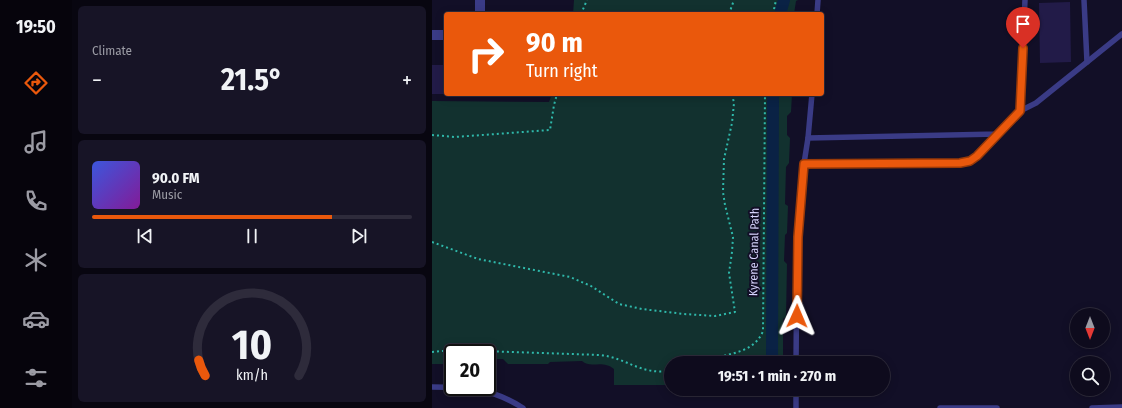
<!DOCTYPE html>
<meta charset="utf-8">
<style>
body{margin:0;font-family:"Fira Sans Condensed",sans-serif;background:#171426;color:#f1f3f6;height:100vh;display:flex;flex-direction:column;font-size:15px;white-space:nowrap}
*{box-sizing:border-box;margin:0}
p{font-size:13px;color:#9b9ba4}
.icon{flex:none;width:22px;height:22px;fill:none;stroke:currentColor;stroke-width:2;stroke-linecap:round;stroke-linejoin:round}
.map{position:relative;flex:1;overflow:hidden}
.panel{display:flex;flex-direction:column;gap:6px;padding:6px;background:#080610;width:360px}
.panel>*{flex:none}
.hud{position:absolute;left:12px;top:12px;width:380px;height:84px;border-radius:4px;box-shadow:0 2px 10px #0003,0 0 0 1px #2e2b3b;background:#ea580c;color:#fff;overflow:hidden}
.needle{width:26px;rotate:180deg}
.tools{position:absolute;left:638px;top:308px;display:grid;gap:8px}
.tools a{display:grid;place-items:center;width:40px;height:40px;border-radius:50%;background:#0e0b1d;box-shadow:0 2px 10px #0003,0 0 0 1px #2e2b3b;font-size:20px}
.speed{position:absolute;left:12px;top:344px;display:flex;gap:8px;font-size:20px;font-weight:700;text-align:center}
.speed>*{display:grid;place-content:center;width:52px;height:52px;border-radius:50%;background:#0e0b1d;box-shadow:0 2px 10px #0003,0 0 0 1px #2e2b3b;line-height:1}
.speed .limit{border:2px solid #111;border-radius:6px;background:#fff;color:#111}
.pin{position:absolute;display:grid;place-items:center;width:34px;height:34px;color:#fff;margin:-41px -17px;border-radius:50% 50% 50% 0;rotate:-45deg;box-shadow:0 0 4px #0007}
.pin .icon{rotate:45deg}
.me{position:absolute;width:44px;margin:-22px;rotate:1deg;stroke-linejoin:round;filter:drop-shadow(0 0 3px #0008)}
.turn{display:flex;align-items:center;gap:14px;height:84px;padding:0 16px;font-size:18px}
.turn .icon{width:52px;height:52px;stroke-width:2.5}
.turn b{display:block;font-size:28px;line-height:34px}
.big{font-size:30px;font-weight:700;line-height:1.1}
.panel .tile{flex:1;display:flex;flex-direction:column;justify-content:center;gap:6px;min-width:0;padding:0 14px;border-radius:6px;background:#171426}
.panel .dial{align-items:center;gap:0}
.dial svg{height:104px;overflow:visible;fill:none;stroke:#2e2b3b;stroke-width:7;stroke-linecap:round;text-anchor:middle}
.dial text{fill:#f1f3f6;stroke:none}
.song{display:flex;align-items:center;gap:12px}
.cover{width:48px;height:48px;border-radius:6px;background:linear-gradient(135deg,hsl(230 70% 55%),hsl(290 70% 35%))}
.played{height:4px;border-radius:2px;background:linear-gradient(90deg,#ea580c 75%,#2e2b3b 75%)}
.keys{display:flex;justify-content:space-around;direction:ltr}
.heat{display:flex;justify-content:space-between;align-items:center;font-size:22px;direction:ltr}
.trip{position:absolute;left:232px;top:356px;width:226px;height:40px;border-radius:20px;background:#0e0b1d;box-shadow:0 2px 10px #0003,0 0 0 1px #2e2b3b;font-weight:700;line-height:40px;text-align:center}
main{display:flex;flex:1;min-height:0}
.menu{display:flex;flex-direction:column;width:72px;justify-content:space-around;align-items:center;background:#06040c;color:#9b9ba4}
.menu .icon{width:28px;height:28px}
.menu .active{color:#ea580c}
.menu b{font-size:18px;color:#f1f3f6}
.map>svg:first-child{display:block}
</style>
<main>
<nav class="menu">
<b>19:50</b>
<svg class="icon active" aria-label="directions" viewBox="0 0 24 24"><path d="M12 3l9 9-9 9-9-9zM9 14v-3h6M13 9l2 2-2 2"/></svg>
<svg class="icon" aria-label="music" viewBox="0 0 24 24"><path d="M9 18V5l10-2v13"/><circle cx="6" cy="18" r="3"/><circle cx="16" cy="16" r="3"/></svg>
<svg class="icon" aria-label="phone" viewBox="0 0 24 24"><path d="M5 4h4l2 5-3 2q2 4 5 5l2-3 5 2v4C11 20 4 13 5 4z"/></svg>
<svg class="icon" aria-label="climate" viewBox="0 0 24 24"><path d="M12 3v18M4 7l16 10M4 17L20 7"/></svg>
<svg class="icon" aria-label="car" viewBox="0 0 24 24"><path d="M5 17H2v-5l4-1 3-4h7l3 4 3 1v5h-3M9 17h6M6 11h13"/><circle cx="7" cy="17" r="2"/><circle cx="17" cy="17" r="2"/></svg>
<svg class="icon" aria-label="filters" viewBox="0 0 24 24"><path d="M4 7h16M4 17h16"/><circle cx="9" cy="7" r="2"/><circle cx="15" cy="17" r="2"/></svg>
</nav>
<section class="panel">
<div class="tile"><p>Climate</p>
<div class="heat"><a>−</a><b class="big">21.5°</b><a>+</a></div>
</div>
<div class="tile">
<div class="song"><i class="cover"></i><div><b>90.0 FM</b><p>Music</p></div></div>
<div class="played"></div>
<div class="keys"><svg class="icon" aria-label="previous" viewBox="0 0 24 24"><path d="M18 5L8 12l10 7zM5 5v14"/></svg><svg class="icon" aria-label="pause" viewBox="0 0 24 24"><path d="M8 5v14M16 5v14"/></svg><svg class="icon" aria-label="next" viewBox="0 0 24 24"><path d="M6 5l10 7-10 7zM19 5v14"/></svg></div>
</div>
<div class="tile dial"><svg viewBox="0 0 100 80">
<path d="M14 69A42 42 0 1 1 86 69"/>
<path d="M14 69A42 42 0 0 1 9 57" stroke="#ea580c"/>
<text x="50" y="56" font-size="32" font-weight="700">10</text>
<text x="50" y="72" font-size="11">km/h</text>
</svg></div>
</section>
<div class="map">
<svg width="690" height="408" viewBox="0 0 690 408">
<rect width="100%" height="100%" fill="#120f27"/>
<g fill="#12312f">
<polygon points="142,0 366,0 364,1 362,14 141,14"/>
<path d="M120 94H360L359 112 355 116V135L358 138 357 163 354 167 353 204 356 206 355 233 353 235 352 261 355 264 354 317 351 319V363L295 360 292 363H239V385H182V369C170 359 159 369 150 361L118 362 116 364H76L71 359H55V353H21V364H0V101L117 102Z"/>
</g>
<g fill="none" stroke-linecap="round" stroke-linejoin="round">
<g stroke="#0a2245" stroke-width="12">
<polyline points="348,14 352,0"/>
<polyline points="340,363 341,94"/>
</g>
</g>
<g fill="#221b48">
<polygon points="638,2 639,62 608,63 607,3"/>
<rect x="0" y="65" width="14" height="29"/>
</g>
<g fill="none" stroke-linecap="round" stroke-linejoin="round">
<g stroke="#2fb9ab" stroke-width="2" stroke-dasharray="2 3" stroke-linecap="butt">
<polyline points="149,14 155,0"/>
<polyline points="297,14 302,0"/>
<polyline points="341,14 344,0"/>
<polyline points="0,135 23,137 118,130 122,105 125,94"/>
<polyline points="0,242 46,259 138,277 159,286 187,304 210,309 252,314 283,316 303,312 297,273 300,252 301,237 293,205 291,192 292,159 300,123 302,103 300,94"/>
<path d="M0 352 22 350 168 355C195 358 208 375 239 371"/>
<path d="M263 363C285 354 321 357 331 331L333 94"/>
</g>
<g stroke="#3a3b86" stroke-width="5.5">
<polyline points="652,0 655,62"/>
<polyline points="385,14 386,0"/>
<polyline points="588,111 604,103 690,34"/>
<polyline points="376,138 380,94"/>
<path d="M372 164 528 163C547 159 554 147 566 134"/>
<path d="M364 363C365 288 363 212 376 138L566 134 588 111 593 0"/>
<path d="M0 387C35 387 60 388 91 408"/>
<polyline points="364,408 364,389"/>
<polyline points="508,408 565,408"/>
<polyline points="660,408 690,407"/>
</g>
<g stroke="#3a3b86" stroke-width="10">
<polyline points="48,0 48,14"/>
<polyline points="0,35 14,35"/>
</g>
</g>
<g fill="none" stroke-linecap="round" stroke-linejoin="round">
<defs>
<polyline id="route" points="365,316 366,237 372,164 528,163 538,161 545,156 588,111 591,48"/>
</defs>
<use href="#route" stroke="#983908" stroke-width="10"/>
<use href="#route" stroke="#ea580c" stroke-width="7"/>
</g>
<g text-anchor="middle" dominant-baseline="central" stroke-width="4" stroke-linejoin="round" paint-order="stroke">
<g font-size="12" fill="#d8d5ff" stroke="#120f27">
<text transform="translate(322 252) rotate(-89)">Kyrene Canal Path</text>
</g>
</g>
</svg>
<div class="tools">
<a><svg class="needle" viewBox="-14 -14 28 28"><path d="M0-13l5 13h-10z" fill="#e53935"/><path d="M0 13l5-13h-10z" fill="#9b9ba4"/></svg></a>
<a><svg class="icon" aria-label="search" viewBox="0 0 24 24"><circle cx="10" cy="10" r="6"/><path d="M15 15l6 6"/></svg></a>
</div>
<div class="speed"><div class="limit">20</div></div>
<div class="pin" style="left:591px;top:48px;background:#d93025"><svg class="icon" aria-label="arrive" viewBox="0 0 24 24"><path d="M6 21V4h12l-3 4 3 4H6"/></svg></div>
<svg class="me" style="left:365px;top:316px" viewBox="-20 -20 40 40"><path d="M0-17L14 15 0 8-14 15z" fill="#ea580c" stroke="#fff" stroke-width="4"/></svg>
<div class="trip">19:51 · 1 min · 270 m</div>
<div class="hud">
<div class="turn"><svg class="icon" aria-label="right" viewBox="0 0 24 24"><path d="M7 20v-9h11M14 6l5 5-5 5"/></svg><div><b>90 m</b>Turn right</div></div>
</div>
</div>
</main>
